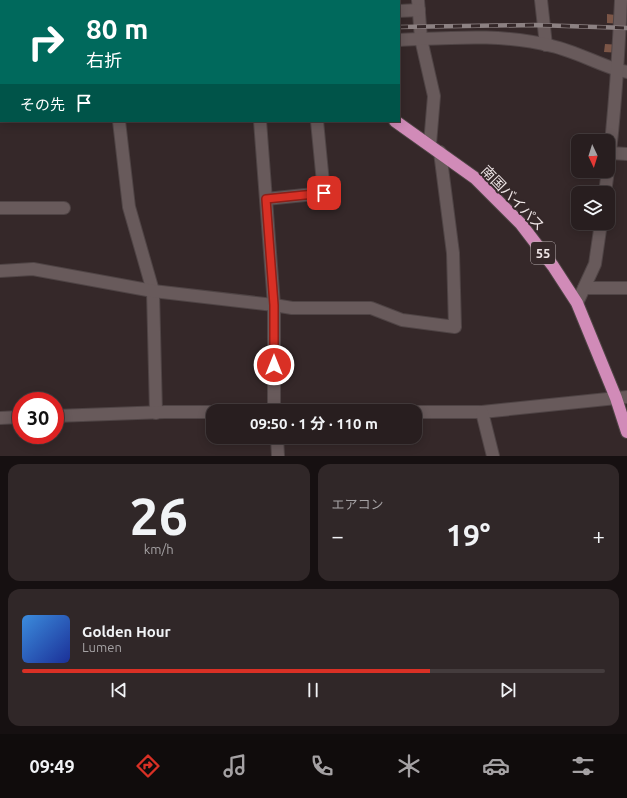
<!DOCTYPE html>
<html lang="ja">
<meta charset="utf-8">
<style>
body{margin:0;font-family:Ubuntu,"Noto Sans JP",sans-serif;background:#302728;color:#f1f3f6;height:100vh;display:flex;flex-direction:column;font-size:15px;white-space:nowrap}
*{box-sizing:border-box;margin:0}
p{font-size:13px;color:#a5a2a4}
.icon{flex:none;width:22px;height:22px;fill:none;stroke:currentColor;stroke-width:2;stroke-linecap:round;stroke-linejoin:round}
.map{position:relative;height:456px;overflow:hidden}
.side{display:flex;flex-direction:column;gap:8px;padding:8px;background:#161011;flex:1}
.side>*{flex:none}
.guide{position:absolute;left:0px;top:0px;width:400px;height:122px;box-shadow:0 2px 10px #0003,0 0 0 1px #443c3d;background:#00695c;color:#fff;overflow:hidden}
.needle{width:26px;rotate:176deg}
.buttons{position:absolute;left:571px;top:134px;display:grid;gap:8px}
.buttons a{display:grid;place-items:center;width:44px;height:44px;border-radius:8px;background:#281e1f;box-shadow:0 2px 10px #0003,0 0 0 1px #443c3d;font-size:20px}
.speed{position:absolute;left:12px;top:392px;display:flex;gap:8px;font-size:20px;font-weight:700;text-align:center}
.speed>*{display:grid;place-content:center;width:52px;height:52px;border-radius:50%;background:#281e1f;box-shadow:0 2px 10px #0003,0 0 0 1px #443c3d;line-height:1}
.speed .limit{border:6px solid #d22;background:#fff;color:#111}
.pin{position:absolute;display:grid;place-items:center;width:34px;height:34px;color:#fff;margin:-17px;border-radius:8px;box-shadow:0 2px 6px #0006}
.me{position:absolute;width:44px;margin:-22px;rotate:0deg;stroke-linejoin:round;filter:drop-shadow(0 0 3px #0008)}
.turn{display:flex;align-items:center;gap:14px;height:84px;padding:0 20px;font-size:18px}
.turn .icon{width:52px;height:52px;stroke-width:2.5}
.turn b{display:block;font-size:28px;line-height:34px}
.then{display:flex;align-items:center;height:38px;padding:0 20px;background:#0003;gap:8px;font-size:15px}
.big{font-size:30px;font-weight:700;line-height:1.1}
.side .widget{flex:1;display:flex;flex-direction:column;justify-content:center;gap:6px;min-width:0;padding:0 14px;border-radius:12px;background:#302728}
.side .dial{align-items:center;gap:0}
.dial b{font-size:52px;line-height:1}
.song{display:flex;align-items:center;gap:12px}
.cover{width:48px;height:48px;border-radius:6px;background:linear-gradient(135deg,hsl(210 70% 55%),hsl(230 70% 35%))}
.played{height:4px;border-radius:2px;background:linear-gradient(90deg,#d93025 70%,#443c3d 70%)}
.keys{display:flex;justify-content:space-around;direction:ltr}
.heat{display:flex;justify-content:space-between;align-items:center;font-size:22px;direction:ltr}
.side .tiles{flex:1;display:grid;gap:8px;grid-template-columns:1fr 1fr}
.widget:last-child{grid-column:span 2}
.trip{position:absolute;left:206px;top:404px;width:216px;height:40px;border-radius:12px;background:#281e1f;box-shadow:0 2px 10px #0003,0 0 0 1px #443c3d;font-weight:700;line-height:40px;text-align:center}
.tabs{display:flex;height:64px;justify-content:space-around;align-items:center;background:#100c0c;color:#a5a2a4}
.tabs .icon{width:28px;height:28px}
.tabs .selected{color:#d93025}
.tabs b{font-size:18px;color:#f1f3f6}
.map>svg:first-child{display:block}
</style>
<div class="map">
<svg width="627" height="456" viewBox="0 0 627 456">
<rect width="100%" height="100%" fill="#352829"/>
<g fill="#7c5647">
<polygon points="607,14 624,16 623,24 607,23"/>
<polygon points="605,44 622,45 622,53 604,52"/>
</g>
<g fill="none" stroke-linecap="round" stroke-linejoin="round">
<defs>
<g id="minor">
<polyline points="246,0 246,1"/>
<polyline points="418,0 421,39 434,96 430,144"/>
<polyline points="541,0 546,45"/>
<polyline points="399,11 419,10"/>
<path d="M399 40C449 38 502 33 552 46 574 51 596 63 618 70L627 72"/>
<polyline points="0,49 1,49"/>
<polyline points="119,121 129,207 153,291 156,413"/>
<polyline points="611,153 627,154"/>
<path d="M605 193C614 129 618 65 621 0"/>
<polyline points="266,199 324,193 317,121"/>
<polyline points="0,208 64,208"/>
<polyline points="0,271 33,269 153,291 274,305 260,121"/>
<polyline points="584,288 627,288"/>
<polyline points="577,303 595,264 601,223"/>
<polyline points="274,411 274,305 292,308 371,308 402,320 455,327 453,253 440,152"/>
<polyline points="415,412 482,412 627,397"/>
<polyline points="482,412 493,456"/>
<polyline points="55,416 165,412 213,412"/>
<polyline points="0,418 21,417"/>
<polyline points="277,437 278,456"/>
</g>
<g id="highway">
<polyline points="0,87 1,87"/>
<polyline points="395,121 475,178 521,224 553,266 577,303 616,398 627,432"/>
</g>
</defs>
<use href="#minor" stroke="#4f4445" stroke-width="14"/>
<use href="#highway" stroke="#4f4445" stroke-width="14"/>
<use href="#minor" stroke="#685a5b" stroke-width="12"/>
<use href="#highway" stroke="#d18bb8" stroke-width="12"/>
<defs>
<g id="rail">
<polyline points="399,27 535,25 627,28"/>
<polyline points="0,58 1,58"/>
</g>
</defs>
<use href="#rail" stroke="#8c8182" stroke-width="4.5"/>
<use href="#rail" stroke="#352829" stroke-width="3" stroke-dasharray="9" stroke-linecap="butt"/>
</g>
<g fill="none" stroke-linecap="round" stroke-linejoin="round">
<defs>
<polyline id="route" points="274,365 274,305 266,199 324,193"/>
</defs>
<use href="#route" stroke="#8d1f18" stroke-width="10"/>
<use href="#route" stroke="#d93025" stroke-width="7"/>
</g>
<g text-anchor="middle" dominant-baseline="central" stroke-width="4" stroke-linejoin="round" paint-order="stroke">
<rect fill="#352829" stroke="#b8aeaf" stroke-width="1" x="531" y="242" width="24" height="22" rx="3"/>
<g font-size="13" font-weight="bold" fill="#f0e7e8">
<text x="543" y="253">55</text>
</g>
<g font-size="14" fill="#f0e7e8" stroke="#352829">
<text transform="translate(513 198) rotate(46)">南国バイパス</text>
</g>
</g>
</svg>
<div class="buttons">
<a><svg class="needle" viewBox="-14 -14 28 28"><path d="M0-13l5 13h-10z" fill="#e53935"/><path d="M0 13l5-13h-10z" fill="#a5a2a4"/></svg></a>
<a><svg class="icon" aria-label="layers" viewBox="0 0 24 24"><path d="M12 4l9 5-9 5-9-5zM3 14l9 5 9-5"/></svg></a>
</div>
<div class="speed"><div class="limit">30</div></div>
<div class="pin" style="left:324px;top:193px;background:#d93025"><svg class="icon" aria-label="arrive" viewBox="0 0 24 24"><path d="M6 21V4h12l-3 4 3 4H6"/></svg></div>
<svg class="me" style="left:274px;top:365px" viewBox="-20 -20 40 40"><circle r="17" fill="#d93025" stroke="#fff" stroke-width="3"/><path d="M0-11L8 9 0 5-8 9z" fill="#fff"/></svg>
<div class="trip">09:50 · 1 分 · 110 m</div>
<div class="guide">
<div class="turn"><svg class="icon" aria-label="right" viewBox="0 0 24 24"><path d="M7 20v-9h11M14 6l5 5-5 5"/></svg><div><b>80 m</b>右折</div></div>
<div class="then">その先<svg class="icon" aria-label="arrive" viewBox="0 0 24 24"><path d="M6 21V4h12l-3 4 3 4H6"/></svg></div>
</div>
</div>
<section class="side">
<div class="tiles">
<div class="widget dial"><b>26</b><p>km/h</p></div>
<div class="widget"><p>エアコン</p>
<div class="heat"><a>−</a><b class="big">19°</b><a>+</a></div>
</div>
<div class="widget">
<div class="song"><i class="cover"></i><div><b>Golden Hour</b><p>Lumen</p></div></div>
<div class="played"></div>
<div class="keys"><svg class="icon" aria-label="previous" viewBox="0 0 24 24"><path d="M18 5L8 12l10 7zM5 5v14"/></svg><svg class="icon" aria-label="pause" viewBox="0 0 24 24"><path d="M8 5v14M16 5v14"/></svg><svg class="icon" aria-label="next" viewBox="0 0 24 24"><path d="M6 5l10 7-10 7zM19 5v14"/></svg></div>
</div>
</div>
</section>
<nav class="tabs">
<b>09:49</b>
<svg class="icon selected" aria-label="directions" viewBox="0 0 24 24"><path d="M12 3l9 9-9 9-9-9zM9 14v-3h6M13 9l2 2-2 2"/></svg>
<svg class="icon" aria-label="music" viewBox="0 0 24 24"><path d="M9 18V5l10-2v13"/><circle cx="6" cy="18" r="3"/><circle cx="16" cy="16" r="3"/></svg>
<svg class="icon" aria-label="phone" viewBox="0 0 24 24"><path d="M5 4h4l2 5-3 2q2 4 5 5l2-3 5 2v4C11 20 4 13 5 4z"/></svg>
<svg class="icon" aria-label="climate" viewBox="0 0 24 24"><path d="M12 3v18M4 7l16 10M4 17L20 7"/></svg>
<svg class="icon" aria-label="car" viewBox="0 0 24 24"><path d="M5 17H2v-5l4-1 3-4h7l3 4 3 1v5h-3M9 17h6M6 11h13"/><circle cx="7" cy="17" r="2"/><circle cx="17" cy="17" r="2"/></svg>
<svg class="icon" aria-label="filters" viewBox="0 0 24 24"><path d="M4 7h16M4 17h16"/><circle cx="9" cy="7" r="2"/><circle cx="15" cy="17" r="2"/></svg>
</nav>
